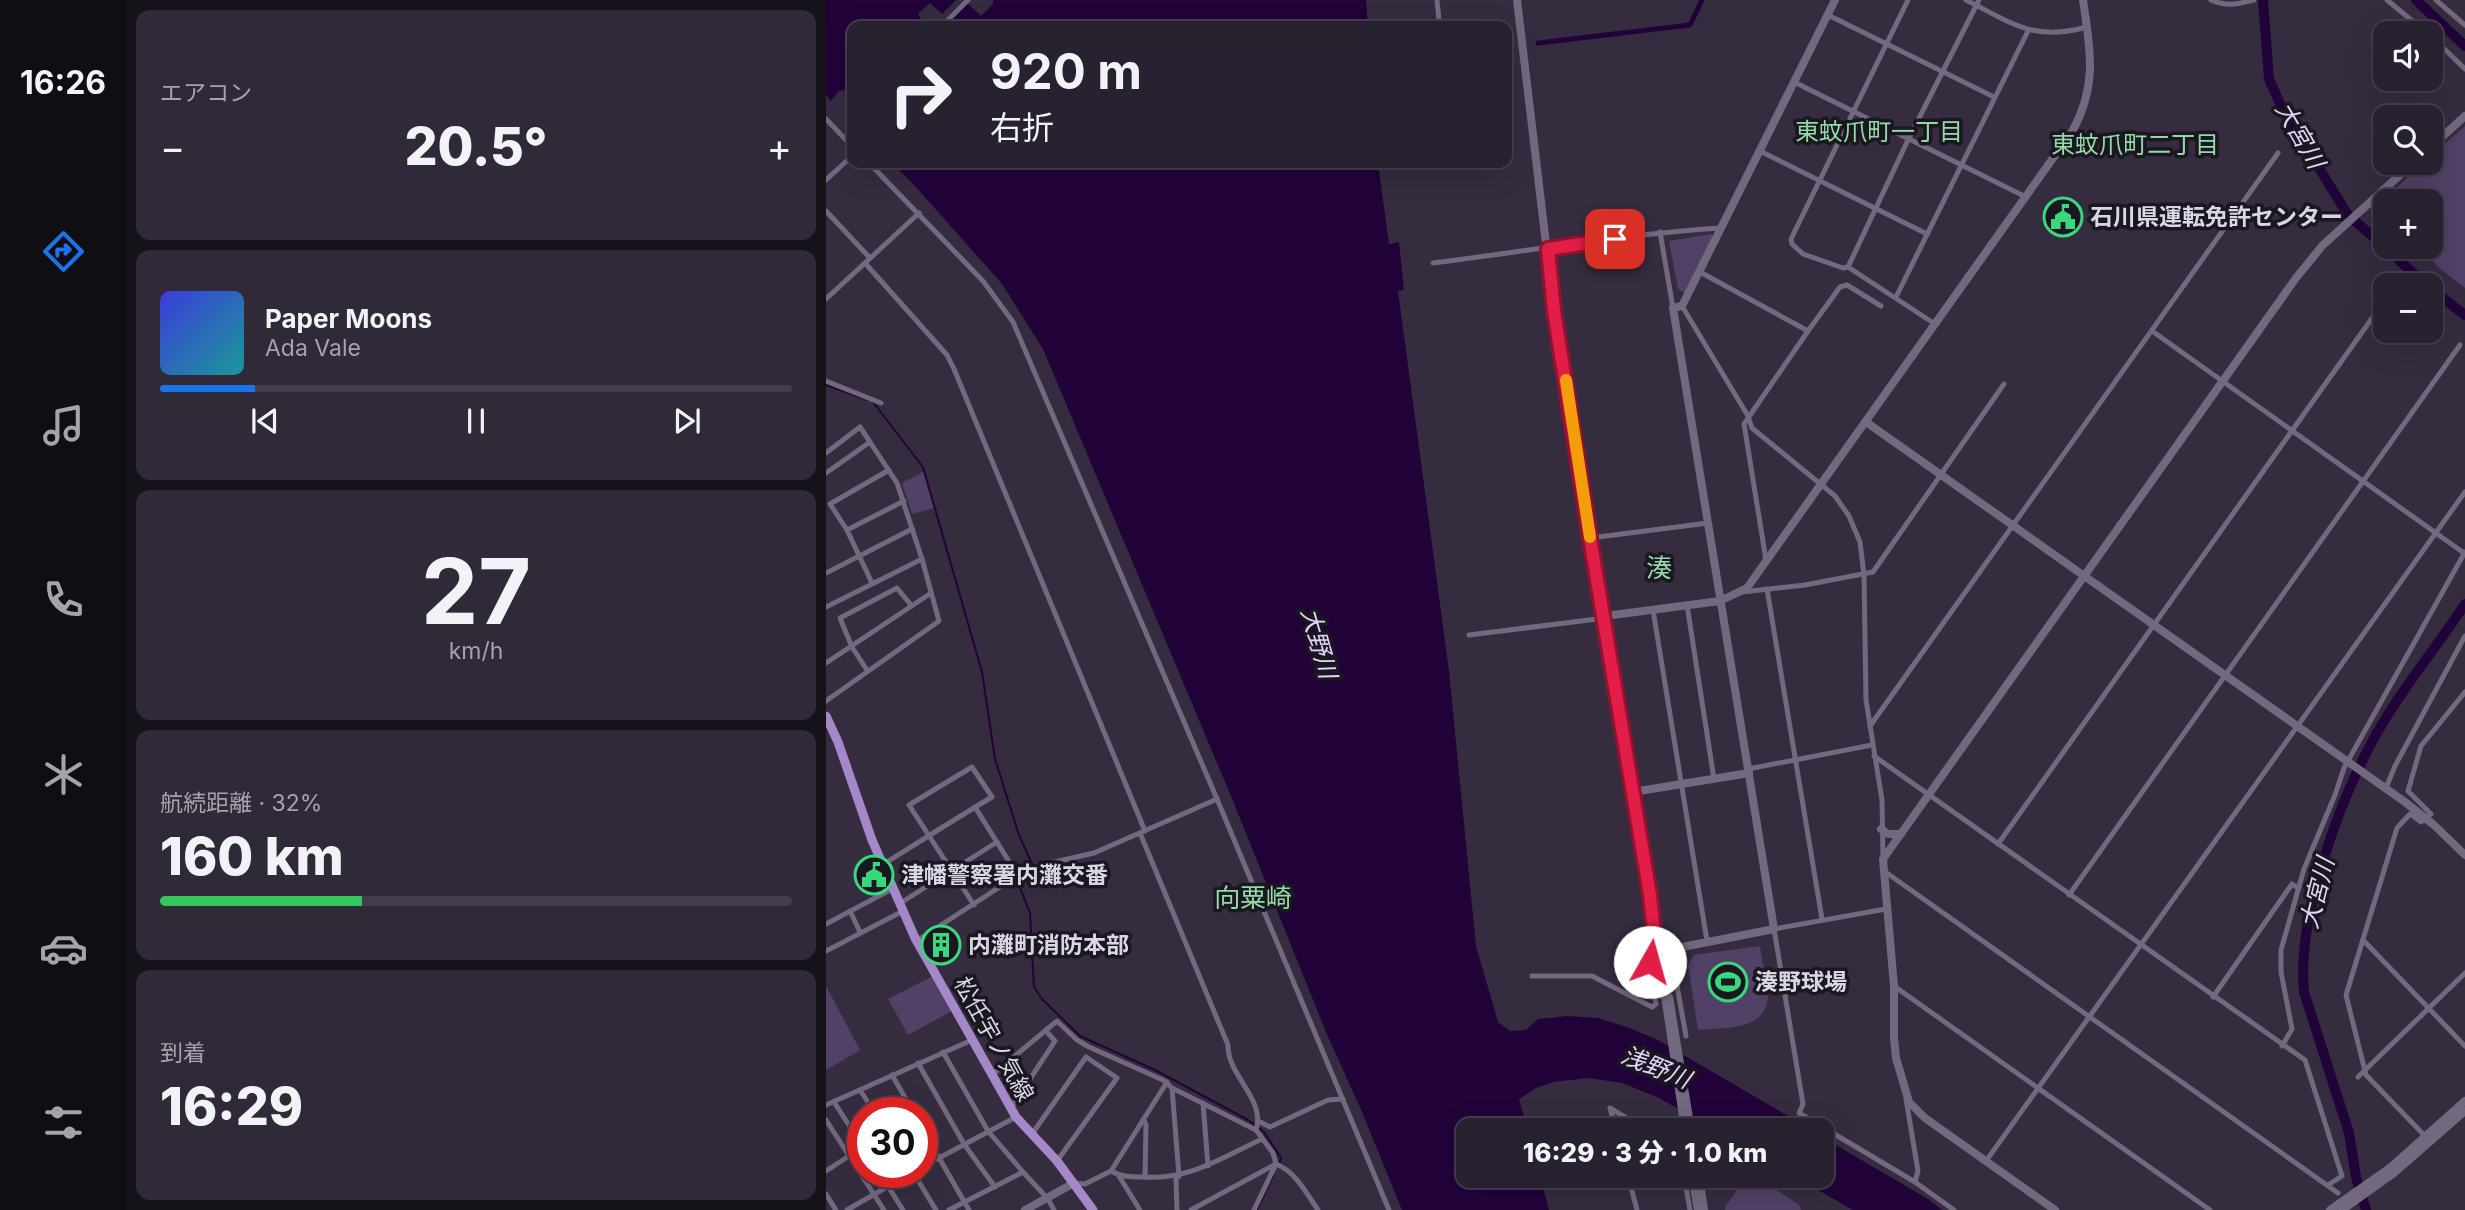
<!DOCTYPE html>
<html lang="ja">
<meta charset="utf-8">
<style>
body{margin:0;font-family:Inter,"Noto Sans JP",sans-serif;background:#302938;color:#f1f3f6;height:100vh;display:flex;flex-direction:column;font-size:26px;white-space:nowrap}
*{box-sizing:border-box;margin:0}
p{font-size:23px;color:#a5a3ab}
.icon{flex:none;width:38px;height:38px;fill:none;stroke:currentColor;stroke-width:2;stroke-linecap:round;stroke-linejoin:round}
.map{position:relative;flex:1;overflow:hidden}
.details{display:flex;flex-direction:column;gap:10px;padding:10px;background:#16121a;width:700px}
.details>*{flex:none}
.top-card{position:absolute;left:21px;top:21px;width:665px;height:147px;border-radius:14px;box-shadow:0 7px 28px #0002,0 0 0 2px #443e4c;background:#282130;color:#f1f3f6;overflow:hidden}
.fabs{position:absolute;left:1547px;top:21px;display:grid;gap:14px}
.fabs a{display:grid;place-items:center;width:70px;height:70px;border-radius:14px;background:#282130;box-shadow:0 7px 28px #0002,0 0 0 2px #443e4c;font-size:35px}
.speed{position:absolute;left:21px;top:1097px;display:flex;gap:14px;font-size:35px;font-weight:700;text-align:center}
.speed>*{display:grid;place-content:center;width:91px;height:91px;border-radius:50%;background:#282130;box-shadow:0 7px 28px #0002,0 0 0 2px #443e4c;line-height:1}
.speed .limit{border:10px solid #d22;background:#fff;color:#111}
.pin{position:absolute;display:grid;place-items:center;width:60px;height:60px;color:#fff;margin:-30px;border-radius:14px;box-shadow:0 4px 10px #0006}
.me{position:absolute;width:77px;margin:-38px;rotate:7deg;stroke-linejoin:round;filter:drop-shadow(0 0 5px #0008)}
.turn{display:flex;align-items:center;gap:24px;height:147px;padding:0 28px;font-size:32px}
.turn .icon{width:91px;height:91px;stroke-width:2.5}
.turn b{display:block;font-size:49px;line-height:60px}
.big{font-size:52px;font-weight:800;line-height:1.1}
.details .widget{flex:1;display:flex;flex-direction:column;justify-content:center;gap:10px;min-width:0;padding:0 24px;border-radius:14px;background:#302938}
.details .dial{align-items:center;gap:0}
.dial b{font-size:91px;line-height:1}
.song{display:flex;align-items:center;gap:21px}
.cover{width:84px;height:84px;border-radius:10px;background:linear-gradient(135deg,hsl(240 70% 55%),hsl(180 70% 35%))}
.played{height:7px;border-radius:4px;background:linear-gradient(90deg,#1a73e8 15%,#443e4c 15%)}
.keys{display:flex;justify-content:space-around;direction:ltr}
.heat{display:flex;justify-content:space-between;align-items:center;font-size:38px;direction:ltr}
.charge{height:10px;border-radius:5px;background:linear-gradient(90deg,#34c759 32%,#443e4c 0)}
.trip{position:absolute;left:630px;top:1118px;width:378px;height:70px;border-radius:14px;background:#282130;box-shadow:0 7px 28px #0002,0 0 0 2px #443e4c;font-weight:800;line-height:70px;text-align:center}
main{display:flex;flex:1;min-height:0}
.tab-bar{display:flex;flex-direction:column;width:126px;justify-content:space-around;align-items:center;background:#100d13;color:#a5a3ab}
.tab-bar .icon{width:49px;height:49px}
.tab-bar .active{color:#1a73e8}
.tab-bar b{font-size:32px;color:#f1f3f6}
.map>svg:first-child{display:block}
</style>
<main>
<nav class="tab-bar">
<b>16:26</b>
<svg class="icon active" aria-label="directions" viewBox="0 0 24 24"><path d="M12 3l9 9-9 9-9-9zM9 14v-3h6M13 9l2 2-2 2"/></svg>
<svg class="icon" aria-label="music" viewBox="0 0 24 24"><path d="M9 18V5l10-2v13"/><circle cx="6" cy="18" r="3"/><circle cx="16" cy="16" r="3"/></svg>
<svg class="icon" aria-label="phone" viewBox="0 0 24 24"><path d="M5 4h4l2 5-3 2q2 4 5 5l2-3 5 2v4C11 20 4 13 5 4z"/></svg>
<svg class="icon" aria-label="climate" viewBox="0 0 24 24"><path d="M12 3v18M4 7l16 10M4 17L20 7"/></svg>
<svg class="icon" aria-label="car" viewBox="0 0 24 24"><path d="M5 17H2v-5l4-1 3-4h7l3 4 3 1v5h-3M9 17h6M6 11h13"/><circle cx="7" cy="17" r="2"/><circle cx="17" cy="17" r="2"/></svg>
<svg class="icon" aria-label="filters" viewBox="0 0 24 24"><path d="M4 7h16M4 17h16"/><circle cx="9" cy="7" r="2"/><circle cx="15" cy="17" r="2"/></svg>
</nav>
<section class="details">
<div class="widget"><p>エアコン</p>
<div class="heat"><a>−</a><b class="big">20.5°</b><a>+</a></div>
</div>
<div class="widget">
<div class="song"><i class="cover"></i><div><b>Paper Moons</b><p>Ada Vale</p></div></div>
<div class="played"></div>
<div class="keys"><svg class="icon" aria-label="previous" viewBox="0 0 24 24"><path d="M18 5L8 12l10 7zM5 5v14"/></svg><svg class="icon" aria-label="pause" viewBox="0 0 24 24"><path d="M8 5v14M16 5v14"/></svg><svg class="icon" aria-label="next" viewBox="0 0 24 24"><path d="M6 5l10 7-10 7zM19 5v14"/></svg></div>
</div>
<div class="widget dial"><b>27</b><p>km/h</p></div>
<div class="widget"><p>航続距離 · 32%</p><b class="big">160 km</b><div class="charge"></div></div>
<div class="widget"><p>到着</p><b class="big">16:29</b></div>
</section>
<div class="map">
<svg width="1639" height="1210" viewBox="0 0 1639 1210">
<rect width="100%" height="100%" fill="#352c40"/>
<g fill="#524167">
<polygon points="1639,126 1639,288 1612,267 1597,247 1605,247 1605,201 1563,201 1560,197 1598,163 1605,163 1605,156"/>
<polygon points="885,234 887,236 859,293 852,289 843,241"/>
<polygon points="97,472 108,508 86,514 76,483"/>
<path d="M934 946 942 998C938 1032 898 1027 872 1030L862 965 868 955Z"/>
<polygon points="107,976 126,1011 82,1035 62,999"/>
<polygon points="0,986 34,1050 0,1070"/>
<polygon points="921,1176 930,1176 973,1205 975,1210 899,1210 899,1207"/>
</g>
<g fill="#21033a">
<polygon points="0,0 130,0 116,14 104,3 92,14 95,19 86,26 26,26 26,89 13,91 5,101 0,95"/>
<polygon points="167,0 540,0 542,26 128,26 123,21 141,3 155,16 167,4"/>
<polygon points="66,163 552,163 563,244 573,242 578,290 572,291 623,671 650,946 672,1022 684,1031 700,1030 712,1019 741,1016 772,1018 804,1028 832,1040 986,1130 890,1130 831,1097 796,1083 762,1078 727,1082 710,1088 693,1099 702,1130 642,1130 642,1176 714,1176 723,1210 576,1210 536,1112 500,1032 407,801 217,349 176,284 89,186"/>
<polygon points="996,1137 1102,1199 1116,1210 1027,1210 968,1176 996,1176"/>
</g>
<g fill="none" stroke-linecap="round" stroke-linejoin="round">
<g stroke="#21033a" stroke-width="2">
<polyline points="0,385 42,400"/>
<polyline points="47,402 97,467 156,672 169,759 193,835 206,864 202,866"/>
<polyline points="193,885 204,913 208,987 216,999 254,1036 331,1071 422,1120 438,1132 455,1158 454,1162"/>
<polyline points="431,1210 447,1176"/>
</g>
<polyline stroke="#21033a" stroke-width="5" points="712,43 864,25 876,0"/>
<g stroke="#21033a" stroke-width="10">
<polyline points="1437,0 1443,79 1456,108 1522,215 1559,247"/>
<polyline points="1590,0 1639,46"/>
<polyline points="1559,247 1600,285"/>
<polyline points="1605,289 1639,315"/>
<path d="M1540 1210 1530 1177 1523 1133 1478 992C1471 918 1511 807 1546 742 1572 693 1609 650 1639 604"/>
</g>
<g stroke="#72697f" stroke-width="5">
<polyline points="611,0 613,20"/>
<polyline points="1082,0 965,239 966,244 977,254 1017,268 1022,267 1109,324"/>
<path d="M1140 0C1186 23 1207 42 1261 27"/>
<path d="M1385 0C1401 7 1412 4 1428 0"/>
<polyline points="1561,0 1601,33"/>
<polyline points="1610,0 1639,25"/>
<polyline points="1002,15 1168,97"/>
<polyline points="116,26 142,0"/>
<polyline points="1605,36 1639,69"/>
<polyline points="968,82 1200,197"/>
<polyline points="0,119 24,144 26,155"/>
<polyline points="934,151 1101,234"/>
<polyline points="43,163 157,281 187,322 391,799 563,1210"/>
<polyline points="0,180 26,156"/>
<polyline points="0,211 44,258"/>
<polyline points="834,232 847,308"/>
<polyline points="39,263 121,355 128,369 319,831"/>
<path d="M607 263C703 251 799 234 895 228"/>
<polyline points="1022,267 1083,138 1153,0"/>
<polyline points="874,272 982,331 918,424 940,560"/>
<polyline points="1070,297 1202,31"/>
<polyline points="0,299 93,213"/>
<polyline points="856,306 922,416 926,428 1009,496 1023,516 1034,542 1038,575 1040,700 1056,800 1057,859"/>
<polyline points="982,331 1014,287 1021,285 1055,306"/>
<polyline points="1326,331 1638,553"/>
<polyline points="0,381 55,403"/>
<polyline points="0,453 34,427 44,442"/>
<polyline points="0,473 44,442 71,483 96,559 0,607"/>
<polyline points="21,530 78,501"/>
<polyline points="764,538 882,523"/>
<polyline points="0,573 86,529"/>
<polyline points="46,583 21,530 4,504 63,470"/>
<polyline points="941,589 996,919"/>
<polyline points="916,592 979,585 1047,572 1178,384"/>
<polyline points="861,605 888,779"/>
<polyline points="827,610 881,941"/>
<polyline points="643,635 771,619 779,616"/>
<polyline points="0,663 105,593"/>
<polyline points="41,670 26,647 14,618 71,588 85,605"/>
<polyline points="0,701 113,621 96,559"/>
<polyline points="1044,726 1452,153"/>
<polyline points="1048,756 1479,1060 1516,1176 1502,1185"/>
<polyline points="922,769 1046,745"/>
<polyline points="1560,788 1569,766 1639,636"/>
<polyline points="149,807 192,876"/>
<path d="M314 833 402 1045C401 1076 440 1098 430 1130"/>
<polyline points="1172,844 1559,300"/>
<path d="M56 865C93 842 129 819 166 797L146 767 83 805 148 905"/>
<polyline points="1058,871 1512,1193"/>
<polyline points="1243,895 1634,345"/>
<polyline points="73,904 171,842"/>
<polyline points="1060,909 948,929 977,1104 973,1113 1089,1182 1128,1210"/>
<polyline points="24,911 34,932"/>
<polyline points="0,924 66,889"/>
<polyline points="89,938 95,938 183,881 211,866 268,853 391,799"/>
<polyline points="1537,940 1639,1046"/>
<polyline points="0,951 77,911"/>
<polyline points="706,976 766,976 826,1007 830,1004 820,941 822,936 828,932 842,935 860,1036"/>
<polyline points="1068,986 1384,1210"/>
<polyline points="1387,997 1466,884 1472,888"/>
<polyline points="1456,1046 1466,1029 1455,972 1455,950 1478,869 1509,795 1518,768 1639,552"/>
<polyline points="117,1052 162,1131 197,1172"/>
<polyline points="92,1063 138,1144 169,1187"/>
<polyline points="66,1075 88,1113"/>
<polyline points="166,1075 231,1021 251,1040 263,1047 337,1080 346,1088 430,1130 447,1153 450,1164 428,1210"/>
<polyline points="1532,1077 1639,973"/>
<polyline points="346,1088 353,1176 350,1179 351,1210"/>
<polyline points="34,1090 49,1113"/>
<polyline points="1080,1099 1092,1171 1089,1182"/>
<polyline points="8,1102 37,1147"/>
<polyline points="377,1103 382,1166"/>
<polyline points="0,1105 146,1040"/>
<polyline points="185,1108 229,1041 220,1031"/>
<polyline points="0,1120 58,1210"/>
<polyline points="317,1120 320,1124 319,1177"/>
<polyline points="432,1121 444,1127 502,1100 517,1099"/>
<polyline points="96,1128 143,1210"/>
<polyline points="790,1130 784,1108 820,1130"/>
<polyline points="206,1134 260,1057 291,1078 231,1161"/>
<polyline points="1600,1137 1540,1075 1520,995 1571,828 1584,814 1595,822 1605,814 1582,791 1595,746 1639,692"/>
<polyline points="1160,1161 1639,492"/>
<polyline points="96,1167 190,1117"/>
<polyline points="0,1171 23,1156"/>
<path d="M285 1171C295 1177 305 1177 317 1177 364 1180 395 1158 436 1139"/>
<polyline points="53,1172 77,1210"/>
<polyline points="87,1172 110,1210"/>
<polyline points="293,1176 314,1210"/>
<polyline points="802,1176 811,1210"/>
<polyline points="858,1176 864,1210"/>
<polyline points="249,1183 259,1184 285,1171 341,1082"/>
<polyline points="0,1194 10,1210"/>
<polyline points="21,1210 87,1172"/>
<polyline points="123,1210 197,1172 222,1199 228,1210"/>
<path d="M365 1210 450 1164C470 1172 480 1193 492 1210"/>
</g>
<g stroke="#72697f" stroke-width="8">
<polyline points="691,0 728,311 824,895 859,1130"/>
<polyline points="1605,147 1639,116"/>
<polyline points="1040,422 1579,802 1608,825 1639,855"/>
<path d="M779 616 894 601 921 588 1247 130C1272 84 1264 48 1257 0"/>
<polyline points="807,792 923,773"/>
<polyline points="1055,829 1062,834 1075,834"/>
<polyline points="831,952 948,929 847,308 856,306 1009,0"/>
<polyline points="843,997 865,1130"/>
<polyline points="866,1176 872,1210"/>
<polyline points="873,1176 878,1210"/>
<polyline points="199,1210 248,1183"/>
<polyline points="1229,1210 1099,1118 1083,1102 1070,1058 1068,1038 1068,986 1057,859 1470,278 1496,246 1587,163"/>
<polyline points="1504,1210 1565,1167 1639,1101"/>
<polyline points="1516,1210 1568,1173 1639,1111"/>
</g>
<polyline stroke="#a488c8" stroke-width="9" points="0,716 12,742 46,840 89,938 190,1117 231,1161 267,1210"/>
</g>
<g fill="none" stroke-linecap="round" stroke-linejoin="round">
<defs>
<path id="route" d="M789 239 722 249 728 311 764 538 824 895 828 932C817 939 822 950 824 962"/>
</defs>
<use href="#route" stroke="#92132f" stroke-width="18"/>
<use href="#route" stroke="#e11d48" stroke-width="12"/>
<polyline stroke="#f59e0b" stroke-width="12" points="740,380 764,537"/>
</g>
<defs>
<symbol id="civic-ring" viewBox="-11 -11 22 22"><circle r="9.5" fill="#1b1720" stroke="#39d87f" stroke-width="1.5"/><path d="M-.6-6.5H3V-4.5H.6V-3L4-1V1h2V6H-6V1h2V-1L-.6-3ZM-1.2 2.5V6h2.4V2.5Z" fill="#39d87f"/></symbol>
<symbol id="building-ring" viewBox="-11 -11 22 22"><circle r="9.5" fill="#1b1720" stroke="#39d87f" stroke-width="1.5"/><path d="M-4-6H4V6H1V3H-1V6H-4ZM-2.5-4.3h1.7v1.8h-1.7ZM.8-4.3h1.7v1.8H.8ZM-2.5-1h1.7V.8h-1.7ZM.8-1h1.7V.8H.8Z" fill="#39d87f"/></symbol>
<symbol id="stadium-ring" viewBox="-11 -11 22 22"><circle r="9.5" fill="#1b1720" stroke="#39d87f" stroke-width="1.5"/><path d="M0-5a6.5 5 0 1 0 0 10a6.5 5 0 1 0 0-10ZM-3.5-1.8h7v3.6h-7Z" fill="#39d87f"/></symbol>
</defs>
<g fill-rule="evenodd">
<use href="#civic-ring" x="1215" y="195" width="44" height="44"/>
<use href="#civic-ring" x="26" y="853" width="44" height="44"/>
<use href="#building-ring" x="93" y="923" width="44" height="44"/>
<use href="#stadium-ring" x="880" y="960" width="44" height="44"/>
</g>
<g text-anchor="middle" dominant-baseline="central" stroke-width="7" stroke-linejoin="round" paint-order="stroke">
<g font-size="23" font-weight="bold" fill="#dbd6e3" stroke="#1b1720" text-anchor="start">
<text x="1264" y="217">石川県運転免許センター</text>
<text x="75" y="875">津幡警察署内灘交番</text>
<text x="142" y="945">内灘町消防本部</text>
<text x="929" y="982">湊野球場</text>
</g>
<g font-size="23" fill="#dbd6e3" stroke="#1b1720">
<text transform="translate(168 1039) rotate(61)">松任宇ノ気線</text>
</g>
<g font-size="24" fill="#93daa9" stroke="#1b1720">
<text x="1053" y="131">東蚊爪町一丁目</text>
<text x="1309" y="144">東蚊爪町二丁目</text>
</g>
<g font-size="24" font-style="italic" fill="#e3d5f9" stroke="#1b1720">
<text transform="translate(1474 135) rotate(60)">大宮川</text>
<text transform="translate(493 643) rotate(74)">大野川</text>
<text transform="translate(1491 893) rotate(-76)">大宮川</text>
<text transform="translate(830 1067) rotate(22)">浅野川</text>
</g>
<g font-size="26" fill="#93daa9" stroke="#1b1720">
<text x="833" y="567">湊</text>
<text x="427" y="897">向粟崎</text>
</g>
</g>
</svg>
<div class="fabs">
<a><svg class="icon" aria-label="sound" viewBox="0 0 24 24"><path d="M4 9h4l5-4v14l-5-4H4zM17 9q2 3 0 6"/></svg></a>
<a><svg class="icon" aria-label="search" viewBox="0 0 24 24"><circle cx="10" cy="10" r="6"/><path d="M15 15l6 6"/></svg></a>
<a>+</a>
<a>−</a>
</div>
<div class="speed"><div class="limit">30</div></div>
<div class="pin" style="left:789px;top:239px;background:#d93025"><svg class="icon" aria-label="arrive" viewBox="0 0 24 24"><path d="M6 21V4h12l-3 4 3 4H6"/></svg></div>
<svg class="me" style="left:824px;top:962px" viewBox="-20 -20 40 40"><circle r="19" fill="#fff"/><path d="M0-13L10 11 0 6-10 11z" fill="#e11d48"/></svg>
<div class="trip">16:29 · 3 分 · 1.0 km</div>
<div class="top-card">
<div class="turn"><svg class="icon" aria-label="right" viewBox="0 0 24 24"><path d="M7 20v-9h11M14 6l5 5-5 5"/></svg><div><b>920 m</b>右折</div></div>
</div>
</div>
</main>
